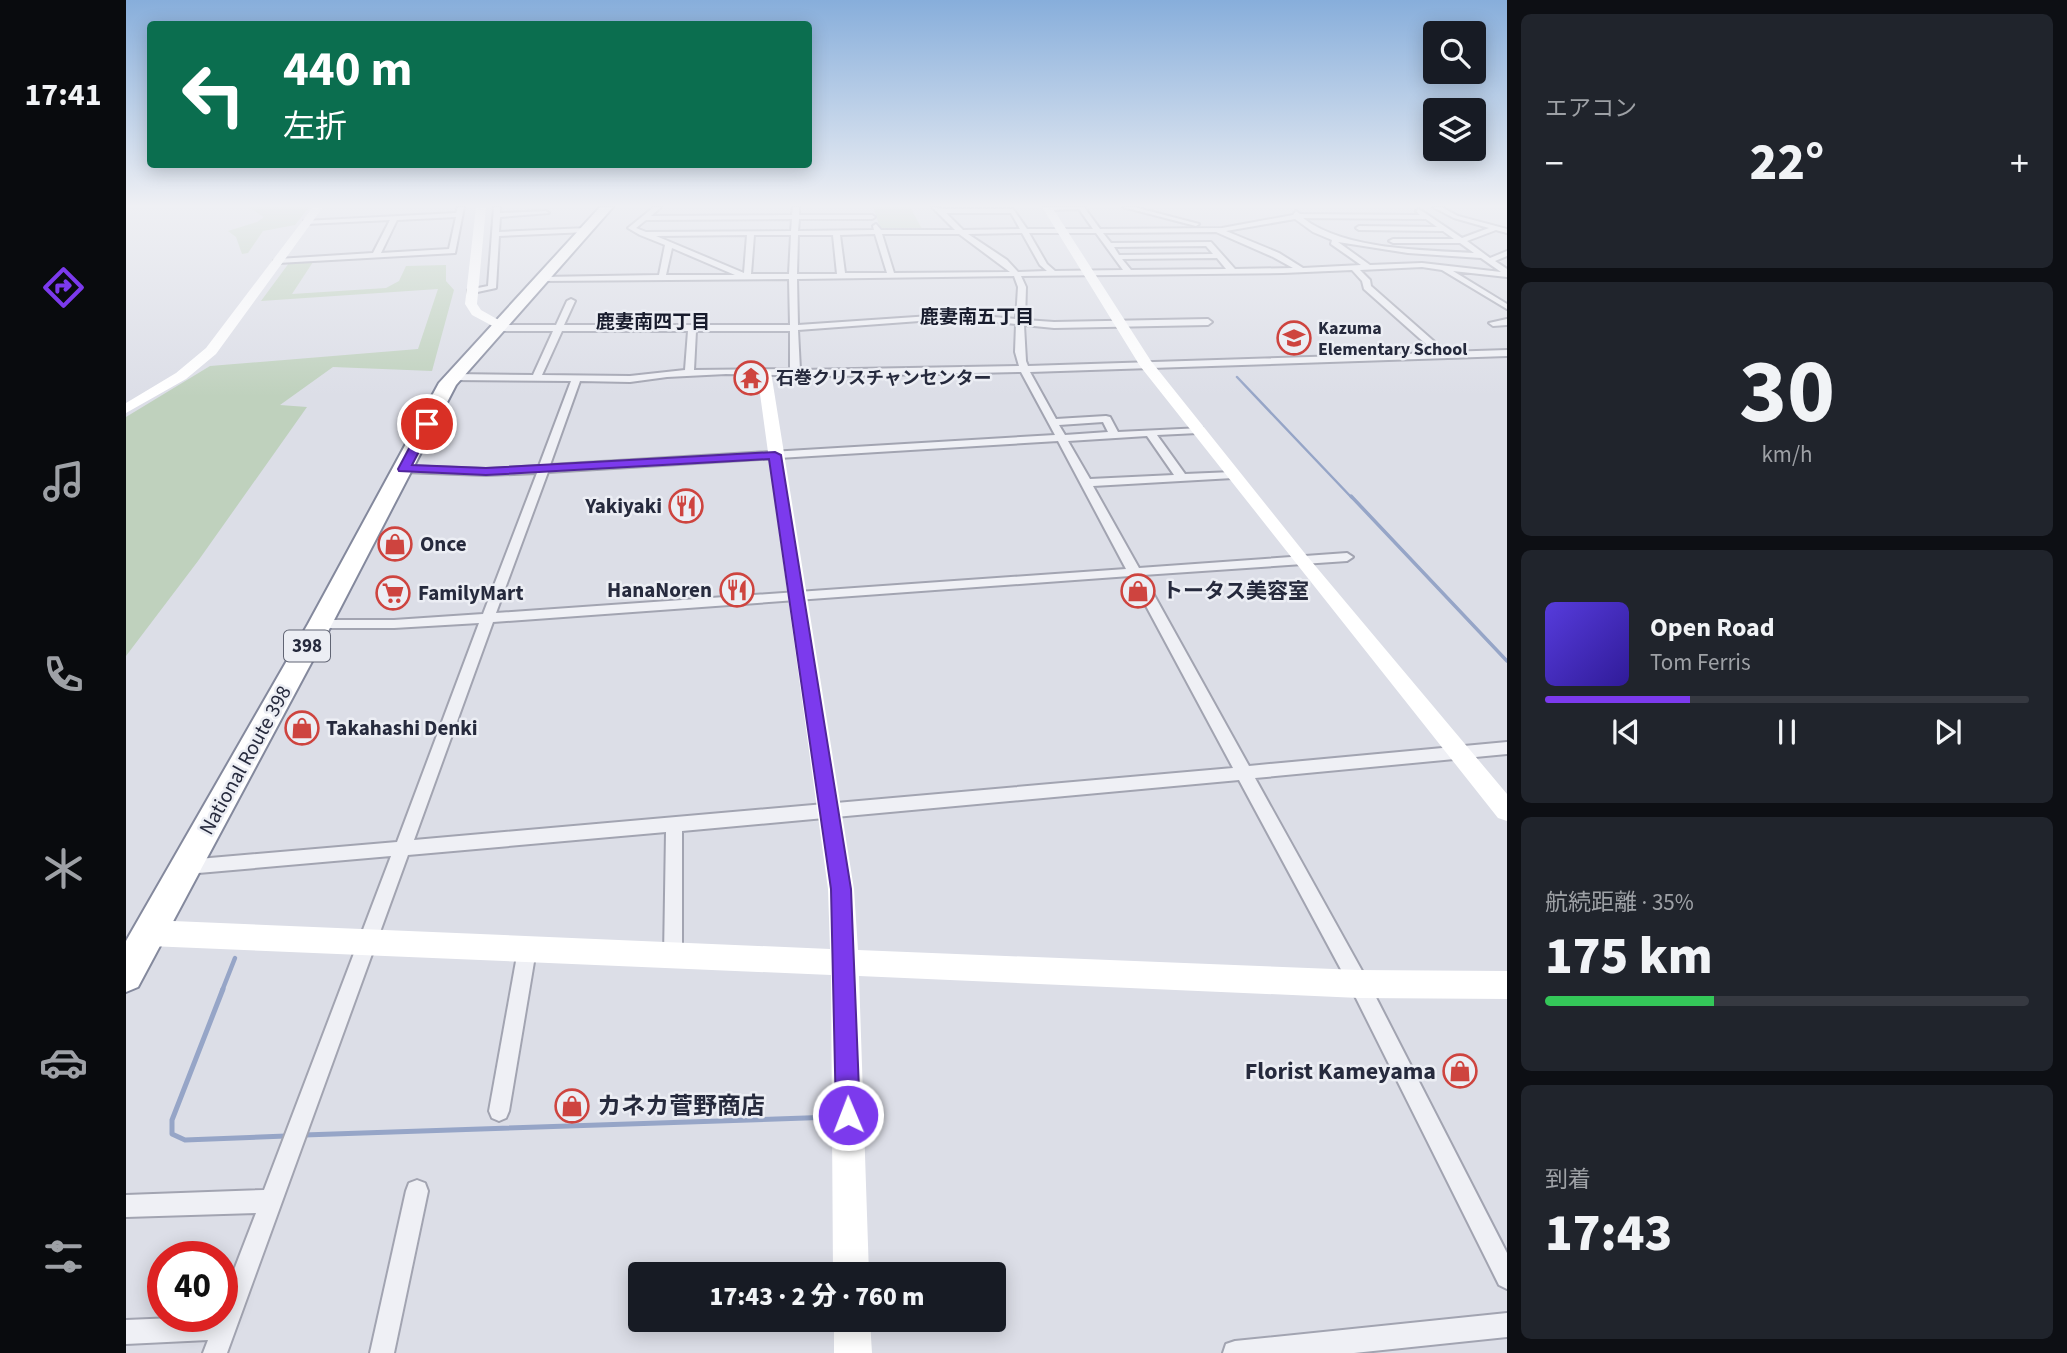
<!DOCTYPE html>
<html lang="ja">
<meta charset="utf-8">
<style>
body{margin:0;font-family:"Source Sans 3","Noto Sans JP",sans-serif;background:#20242c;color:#f1f3f6;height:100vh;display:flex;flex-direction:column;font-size:26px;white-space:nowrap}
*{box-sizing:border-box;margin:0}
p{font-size:23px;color:#9ea1a6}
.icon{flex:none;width:38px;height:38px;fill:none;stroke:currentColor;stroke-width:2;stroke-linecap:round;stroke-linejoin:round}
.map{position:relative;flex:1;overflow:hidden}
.drawer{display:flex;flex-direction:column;gap:14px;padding:14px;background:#0d0f14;width:560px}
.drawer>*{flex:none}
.top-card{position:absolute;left:21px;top:21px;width:665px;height:147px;border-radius:7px;box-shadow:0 4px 18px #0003;background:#0b6e4f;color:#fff;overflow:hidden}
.controls{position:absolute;left:1297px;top:21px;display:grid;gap:14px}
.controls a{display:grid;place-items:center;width:63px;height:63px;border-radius:7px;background:#171b24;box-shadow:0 4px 18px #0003;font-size:35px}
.speed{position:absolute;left:21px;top:1241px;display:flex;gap:14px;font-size:35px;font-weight:700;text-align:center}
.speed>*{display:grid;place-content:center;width:91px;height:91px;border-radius:50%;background:#171b24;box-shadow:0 4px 18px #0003;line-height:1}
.speed .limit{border:10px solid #d22;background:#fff;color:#111}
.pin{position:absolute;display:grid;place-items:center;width:60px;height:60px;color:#fff;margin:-30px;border:4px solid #fff;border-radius:50%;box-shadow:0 2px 7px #0007}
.me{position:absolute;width:77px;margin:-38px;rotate:359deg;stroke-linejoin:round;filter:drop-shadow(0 0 5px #0008)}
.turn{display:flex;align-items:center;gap:24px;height:147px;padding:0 21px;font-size:32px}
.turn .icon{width:91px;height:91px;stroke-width:2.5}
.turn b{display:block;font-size:49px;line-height:60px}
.big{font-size:52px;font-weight:800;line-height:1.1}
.drawer .card{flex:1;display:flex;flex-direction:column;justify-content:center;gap:10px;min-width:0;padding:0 24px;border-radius:10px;background:#20242c}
.drawer .dial{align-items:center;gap:0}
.dial b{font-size:91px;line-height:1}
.song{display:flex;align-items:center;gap:21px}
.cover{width:84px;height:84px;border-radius:10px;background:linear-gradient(135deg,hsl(250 70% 55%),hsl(250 70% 35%))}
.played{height:7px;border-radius:4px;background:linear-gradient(90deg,#7c3aed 30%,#363941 30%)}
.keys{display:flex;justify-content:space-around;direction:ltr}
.heat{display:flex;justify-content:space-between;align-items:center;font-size:38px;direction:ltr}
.charge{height:10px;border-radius:5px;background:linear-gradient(90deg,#34c759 35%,#363941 0)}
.trip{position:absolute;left:502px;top:1262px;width:378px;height:70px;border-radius:7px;background:#171b24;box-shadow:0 4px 18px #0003;font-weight:800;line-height:70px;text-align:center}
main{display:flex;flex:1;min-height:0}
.tabs{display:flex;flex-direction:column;width:126px;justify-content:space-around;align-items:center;background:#090b0e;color:#9ea1a6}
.tabs .icon{width:49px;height:49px}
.tabs .active{color:#7c3aed}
.tabs b{font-size:32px;color:#f1f3f6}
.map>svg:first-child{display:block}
</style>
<main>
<nav class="tabs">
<b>17:41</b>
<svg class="icon active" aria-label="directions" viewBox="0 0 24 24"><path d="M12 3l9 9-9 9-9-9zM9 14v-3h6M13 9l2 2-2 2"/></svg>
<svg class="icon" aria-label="music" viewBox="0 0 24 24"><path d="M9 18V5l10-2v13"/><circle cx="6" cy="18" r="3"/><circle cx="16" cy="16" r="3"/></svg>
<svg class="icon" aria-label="phone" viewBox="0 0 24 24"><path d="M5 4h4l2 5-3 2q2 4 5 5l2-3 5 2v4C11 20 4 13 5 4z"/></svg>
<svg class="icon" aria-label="climate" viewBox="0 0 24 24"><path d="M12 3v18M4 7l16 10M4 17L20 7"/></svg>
<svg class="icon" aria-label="car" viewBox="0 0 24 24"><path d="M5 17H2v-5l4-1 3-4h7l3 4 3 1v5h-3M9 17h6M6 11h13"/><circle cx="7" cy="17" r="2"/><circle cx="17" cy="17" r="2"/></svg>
<svg class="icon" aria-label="filters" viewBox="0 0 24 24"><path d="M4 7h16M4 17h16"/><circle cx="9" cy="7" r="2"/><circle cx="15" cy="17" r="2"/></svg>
</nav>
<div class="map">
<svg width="1381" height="1353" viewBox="0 0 1381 1353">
<rect width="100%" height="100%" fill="#dcdee7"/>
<g fill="#bfd1bd">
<polygon points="122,207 183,207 169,225 137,231 122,253 116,254 110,237 102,231 131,222 138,217"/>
<polygon points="747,207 784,207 796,229 755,230"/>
<polygon points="187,262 166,294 260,288 273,281 280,266 320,265 320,281 328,290 306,371 207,367 154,405 181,407 72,561 0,656 0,417 84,366 292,349 312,289 135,301 163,263"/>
</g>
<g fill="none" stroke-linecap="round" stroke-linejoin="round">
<polyline stroke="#96a5c7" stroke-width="2.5" points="1111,377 1226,498"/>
<polyline stroke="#96a5c7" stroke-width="3.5" points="1225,496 1381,661"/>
<polyline stroke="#96a5c7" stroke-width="4.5" points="96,991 109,958"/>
<g stroke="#96a5c7" stroke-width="5">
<polyline points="97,989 46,1120 46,1134 59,1140 160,1136"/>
<polyline points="178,1135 708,1117"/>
</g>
<defs>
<g id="street">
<path d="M332 207H338L329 253 152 263 148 261 152 259 247 253 264 220 180 224 178 221 330 213ZM330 217 323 249 255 253 271 220Z"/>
<polygon points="368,207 374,207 374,213 420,211 423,213 374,217 373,232 461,228 464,230 461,232 373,236 370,288 342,294 342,290 362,286"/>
<path d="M528 207H535L525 216 666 215 667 207H673V215H746L749 217 746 219H673L672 231 748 230 747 226 750 224 755 230H829L806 207 816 209H887L901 229H967L953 209 921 210 918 207H958L974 229 1096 228 1167 215 1170 211 1174 214 1294 215 1290 211 1293 209 1336 238 1363 228 1328 218 1307 207H1315L1332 216 1381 229V233L1370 230 1341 241 1364 258 1381 251V256L1369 261 1381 269V277L1327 271 1381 304V309L1316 270 1296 267 1234 270 1244 280 1245 286 1320 352 1381 350V356L904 372 930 419 980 416 984 417 992 432 1076 428V432L1072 433 1031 435 1059 474 1107 472 1112 475 1107 478 967 486 1013 568 1221 553 1227 557 1221 561 1017 575 1123 766 1381 742V754L1129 778 1240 978 1381 1253V1289L1373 1285 1226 990 1113 780 556 831V956L554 962 547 965 540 962 538 956 540 832 282 855 101 1353H77L82 1340 0 1344V1320L96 1316V1301L130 1213 0 1217V1195L138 1190 265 856 61 874 55 872 52 867 55 862 61 860 271 842 353 623 268 628H194L187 624 194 620H268L357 614 411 473 360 475 278 472 273 469 278 466 360 469 413 466 445 381 326 380 321 377 326 374 407 375 427 331H372L368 328 372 325H430L441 301 445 299 449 301 438 325H664L663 279 416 281 412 279 416 277 533 275 539 245 514 235 502 228ZM820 213H885L894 229 837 230ZM1177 218 1300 219 1311 227 1233 226 1230 228 1233 230 1317 231 1328 239H1267L1263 241 1267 243H1334L1348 253C1297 250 1218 250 1177 218ZM666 219 665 231 520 232 510 228 520 220ZM1169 219 1187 232 1206 240 1205 244 1235 265 1177 268 1153 253 1100 231ZM1090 232 1147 257 1167 268 1109 269 1085 242 985 243 977 233ZM896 233 914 265 921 271 892 272 881 260 842 234ZM903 233H970L997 270 929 271 921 264ZM749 234 761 273H719L714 235ZM756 234H833L884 272 768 273ZM621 235 618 273 530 236ZM628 235H665L663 274H625ZM672 235H707L711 274H671ZM1212 242 1282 253 1355 258 1375 272 1296 263 1244 265ZM1080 246 1087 254 993 255 988 247ZM546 248 609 275H540ZM1091 258 1100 269 1005 270 996 259ZM1226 270 1236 281 1238 289 1310 353 902 366 900 361 898 325 928 328 1082 325 1086 322 1082 319 928 322 899 320 900 287 895 276 1157 273ZM888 276 892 287 890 319 834 314 672 325 671 279ZM834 318 890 324 889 352 893 366 674 370 672 330ZM436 331H562L559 370 504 376 416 375ZM570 331H664V369L568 370ZM895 372 929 435 424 465 454 381 504 382 541 377 600 374 711 376ZM977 422 982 432 939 435 933 425ZM1021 436 1048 475 964 479 942 441ZM932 441 1000 569 370 613 422 472ZM1004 576 1107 768 288 840 367 622Z"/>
<polygon points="997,207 1008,207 1073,224 1070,226"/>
<polygon points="1381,319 1381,325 1367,326 1363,323"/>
<polygon points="401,941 407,944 410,950 383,1111 380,1118 373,1121 366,1118 363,1111 392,950 395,944"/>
<polygon points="291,1180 299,1183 302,1191 268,1353 244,1353 280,1191 283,1183"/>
<polygon points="1381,1313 1381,1337 1228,1353 1097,1353 1100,1344 1109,1341"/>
</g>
<polygon id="highway" points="474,207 487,207 330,385 206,624 12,987 0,992 0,941 182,624 313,383"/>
</defs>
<use href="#street" stroke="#a2a4b1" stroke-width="4"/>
<use href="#highway" stroke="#84899d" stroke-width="4"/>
<use href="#street" fill="#eff0f5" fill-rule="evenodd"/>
<g fill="#fff" fill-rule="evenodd">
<polygon points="187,207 197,207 90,354 60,379 0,413 0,403 50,373 80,348"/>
<polygon points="350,207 360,207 351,304 355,310 378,323 378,329 374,330 346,315 339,304"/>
<polygon points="916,207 926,207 1025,361 1181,556 1381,794 1381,821 1372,818 1014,366"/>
<polygon points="638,368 645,372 728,889 732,950 1233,970 1381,971 1381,999 1233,998 733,976 743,1274 707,1274 705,975 23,946 13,942 9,933 13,924 23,920 704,949 702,889 631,372"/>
<polygon points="708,1320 744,1320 746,1353 708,1353"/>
</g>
<use href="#highway" fill="#fff" fill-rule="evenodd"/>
</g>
<linearGradient id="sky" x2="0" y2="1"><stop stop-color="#87aedb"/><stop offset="0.52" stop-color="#eff0f4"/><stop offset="1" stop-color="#eff0f4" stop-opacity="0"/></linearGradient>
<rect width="1381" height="396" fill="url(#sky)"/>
<polygon fill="#7c3aed" stroke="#51269a" stroke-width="2" points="301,420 307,424 286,465 360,468 649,452 655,455 725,889 734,1115 731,1124 722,1127 714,1124 710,1115 705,889 643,459 360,475 273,471 272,469 296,424"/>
<defs>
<symbol id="school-ring" viewBox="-11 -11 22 22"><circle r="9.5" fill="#eceef4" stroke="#ce443f" stroke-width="1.5"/><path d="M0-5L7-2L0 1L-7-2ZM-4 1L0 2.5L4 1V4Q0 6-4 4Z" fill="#ce443f"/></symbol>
<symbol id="temple-ring" viewBox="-11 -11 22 22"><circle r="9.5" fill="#eceef4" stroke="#ce443f" stroke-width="1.5"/><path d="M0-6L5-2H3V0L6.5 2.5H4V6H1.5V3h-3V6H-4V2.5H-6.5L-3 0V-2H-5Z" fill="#ce443f"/></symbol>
<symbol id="restaurant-ring" viewBox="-11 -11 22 22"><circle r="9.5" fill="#eceef4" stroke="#ce443f" stroke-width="1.5"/><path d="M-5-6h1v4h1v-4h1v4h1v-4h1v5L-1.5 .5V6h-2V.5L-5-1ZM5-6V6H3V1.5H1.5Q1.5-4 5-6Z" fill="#ce443f"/></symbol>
<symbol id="shop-ring" viewBox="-11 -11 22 22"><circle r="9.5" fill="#eceef4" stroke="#ce443f" stroke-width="1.5"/><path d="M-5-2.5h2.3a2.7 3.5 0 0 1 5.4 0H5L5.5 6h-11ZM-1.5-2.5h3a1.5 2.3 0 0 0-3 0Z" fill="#ce443f"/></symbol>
<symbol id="supermarket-ring" viewBox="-11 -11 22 22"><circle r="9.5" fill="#eceef4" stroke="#ce443f" stroke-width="1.5"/><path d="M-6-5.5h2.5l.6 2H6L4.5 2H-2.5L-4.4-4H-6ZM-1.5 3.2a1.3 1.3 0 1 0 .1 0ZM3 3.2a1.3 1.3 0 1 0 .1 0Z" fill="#ce443f"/></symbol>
</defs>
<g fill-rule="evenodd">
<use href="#school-ring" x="1149" y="319" width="38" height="38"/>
<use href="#temple-ring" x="606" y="359" width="38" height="38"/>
<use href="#restaurant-ring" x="541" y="487" width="38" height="38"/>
<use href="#shop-ring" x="250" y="525" width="38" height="38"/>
<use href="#restaurant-ring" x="592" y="571" width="38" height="38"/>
<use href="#shop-ring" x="993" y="572" width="38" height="38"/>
<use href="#supermarket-ring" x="248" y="574" width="38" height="38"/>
<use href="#shop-ring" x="157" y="709" width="38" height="38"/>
<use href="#shop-ring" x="1315" y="1052" width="38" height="38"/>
<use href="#shop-ring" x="427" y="1087" width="38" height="38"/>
</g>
<g text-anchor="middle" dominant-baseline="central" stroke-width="5" stroke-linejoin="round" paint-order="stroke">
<g font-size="18" font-weight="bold" fill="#262a3d" stroke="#eceef4" text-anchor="start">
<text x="1192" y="328">Kazuma<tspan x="1192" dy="21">Elementary School</tspan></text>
<text x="650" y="378">石巻クリスチャンセンター</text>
</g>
<g font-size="19" font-weight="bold" fill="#181c2d" stroke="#eceef4">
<text x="851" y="317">鹿妻南五丁目</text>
<text x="527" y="322">鹿妻南四丁目</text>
</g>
<rect fill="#eceef4" stroke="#616574" stroke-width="2" x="158" y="630.5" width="46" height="31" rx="5"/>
<g font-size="19" font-weight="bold" fill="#262a3d">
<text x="181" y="646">398</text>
</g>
<g font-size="21" font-weight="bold" fill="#262a3d" stroke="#eceef4" text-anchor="start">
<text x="536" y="506" text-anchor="end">Yakiyaki</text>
<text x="294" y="544">Once</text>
<text x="586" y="590" text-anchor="end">HanaNoren</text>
<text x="1036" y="591">トータス美容室</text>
<text x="292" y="593">FamilyMart</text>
<text x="200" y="728">Takahashi Denki</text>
</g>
<g font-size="21" fill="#262a3d" stroke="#eceef4">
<text transform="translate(119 760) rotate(-61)">National Route 398</text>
</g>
<g font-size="24" font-weight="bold" fill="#262a3d" stroke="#eceef4" text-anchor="end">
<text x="1310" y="1071">Florist Kameyama</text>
<text x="471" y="1106" text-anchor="start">カネカ菅野商店</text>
</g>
</g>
</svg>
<div class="controls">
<a><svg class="icon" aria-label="search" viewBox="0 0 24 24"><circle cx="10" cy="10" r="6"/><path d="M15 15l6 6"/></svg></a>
<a><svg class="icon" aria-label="layers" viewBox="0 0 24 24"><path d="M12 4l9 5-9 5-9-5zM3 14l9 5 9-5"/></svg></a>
</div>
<div class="speed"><div class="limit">40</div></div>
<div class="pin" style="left:301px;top:424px;background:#d93025"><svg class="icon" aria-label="arrive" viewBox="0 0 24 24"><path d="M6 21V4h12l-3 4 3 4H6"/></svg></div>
<svg class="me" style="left:722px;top:1115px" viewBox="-20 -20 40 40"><circle r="17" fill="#7c3aed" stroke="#fff" stroke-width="3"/><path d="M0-11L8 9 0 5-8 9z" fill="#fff"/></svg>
<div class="trip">17:43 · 2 分 · 760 m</div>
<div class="top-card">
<div class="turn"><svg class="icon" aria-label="left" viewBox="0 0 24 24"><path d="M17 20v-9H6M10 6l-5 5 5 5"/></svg><div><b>440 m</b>左折</div></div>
</div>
</div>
<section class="drawer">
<div class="card"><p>エアコン</p>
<div class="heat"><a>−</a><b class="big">22°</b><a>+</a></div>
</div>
<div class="card dial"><b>30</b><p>km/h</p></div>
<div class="card">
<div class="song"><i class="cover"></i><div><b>Open Road</b><p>Tom Ferris</p></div></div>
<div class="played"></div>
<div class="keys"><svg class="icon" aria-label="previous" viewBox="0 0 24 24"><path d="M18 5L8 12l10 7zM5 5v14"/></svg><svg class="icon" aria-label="pause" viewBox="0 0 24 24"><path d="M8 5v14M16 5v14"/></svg><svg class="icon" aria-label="next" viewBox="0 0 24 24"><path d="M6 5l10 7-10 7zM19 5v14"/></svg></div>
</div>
<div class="card"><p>航続距離 · 35%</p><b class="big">175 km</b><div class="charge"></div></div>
<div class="card"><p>到着</p><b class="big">17:43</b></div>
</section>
</main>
